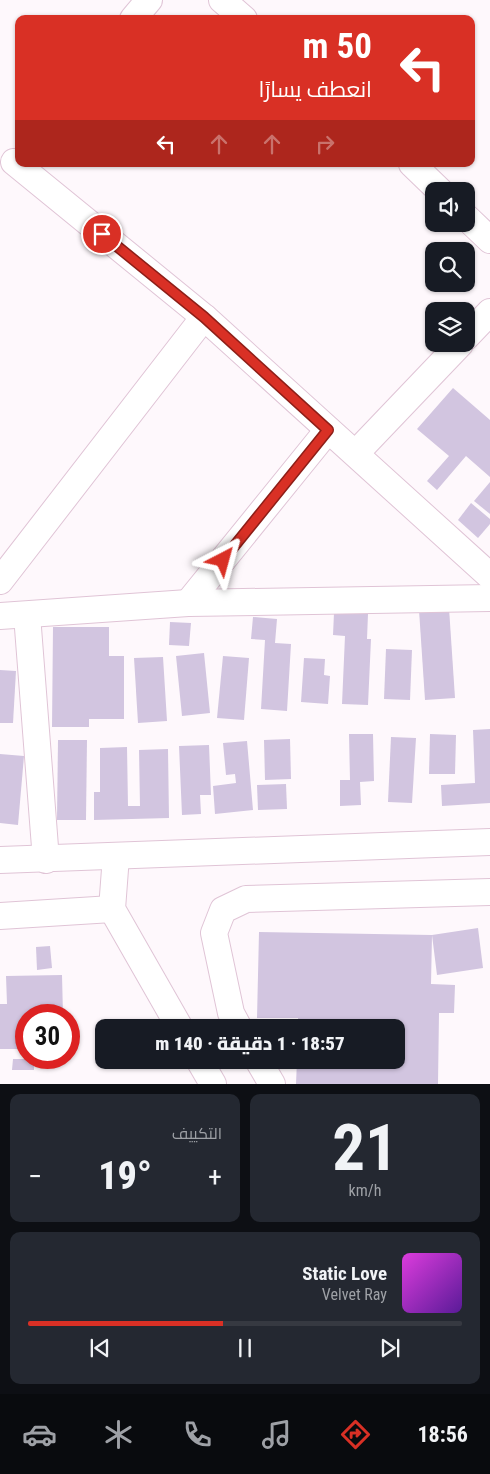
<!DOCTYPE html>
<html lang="ar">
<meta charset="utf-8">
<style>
body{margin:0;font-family:"Roboto Condensed",Cairo,sans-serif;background:#242831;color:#f1f3f6;direction:rtl;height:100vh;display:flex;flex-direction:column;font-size:19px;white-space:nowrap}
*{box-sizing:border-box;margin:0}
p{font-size:16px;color:#9ea1a6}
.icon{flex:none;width:28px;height:28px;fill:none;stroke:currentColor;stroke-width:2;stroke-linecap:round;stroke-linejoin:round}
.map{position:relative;height:1084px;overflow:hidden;direction:ltr}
.sheet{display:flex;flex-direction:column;gap:10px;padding:10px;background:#0d0f14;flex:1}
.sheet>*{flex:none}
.top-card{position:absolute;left:15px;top:15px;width:460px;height:152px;border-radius:10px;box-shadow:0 1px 4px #0004;direction:rtl;background:#d93025;color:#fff;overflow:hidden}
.fabs{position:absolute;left:425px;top:182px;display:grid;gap:10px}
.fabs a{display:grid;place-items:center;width:50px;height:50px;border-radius:10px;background:#171b24;box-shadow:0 1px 4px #0004;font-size:25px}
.speed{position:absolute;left:15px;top:1004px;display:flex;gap:10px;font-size:25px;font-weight:700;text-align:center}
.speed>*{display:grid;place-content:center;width:65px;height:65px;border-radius:50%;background:#171b24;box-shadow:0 1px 4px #0004;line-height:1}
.speed .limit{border:8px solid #d22;background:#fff;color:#111}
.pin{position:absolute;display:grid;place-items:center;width:42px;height:42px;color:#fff;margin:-21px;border:2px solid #fff;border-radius:50%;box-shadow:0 1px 5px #0007}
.me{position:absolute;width:55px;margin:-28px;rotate:39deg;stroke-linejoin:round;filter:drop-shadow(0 0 4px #0008)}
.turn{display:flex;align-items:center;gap:18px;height:105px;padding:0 20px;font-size:22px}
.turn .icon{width:65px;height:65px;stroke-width:2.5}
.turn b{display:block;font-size:35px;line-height:42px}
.lanes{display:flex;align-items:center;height:48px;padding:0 20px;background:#0003;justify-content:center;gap:25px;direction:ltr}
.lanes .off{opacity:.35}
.big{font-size:38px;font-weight:800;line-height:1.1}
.sheet .widget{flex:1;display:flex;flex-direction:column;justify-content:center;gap:8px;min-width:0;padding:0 18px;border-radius:10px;background:#242831}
.sheet .dial{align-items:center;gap:0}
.dial b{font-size:65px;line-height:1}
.song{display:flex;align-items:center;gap:15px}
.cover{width:60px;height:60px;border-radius:8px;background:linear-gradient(135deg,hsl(300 70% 55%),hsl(270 70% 35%))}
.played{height:5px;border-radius:2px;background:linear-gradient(90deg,#d93025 45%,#363941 45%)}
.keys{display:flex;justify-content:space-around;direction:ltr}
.heat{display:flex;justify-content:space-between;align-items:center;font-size:28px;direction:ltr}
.sheet .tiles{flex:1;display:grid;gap:10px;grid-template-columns:1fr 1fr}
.widget:last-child{grid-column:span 2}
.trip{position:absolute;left:95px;top:1019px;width:310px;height:50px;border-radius:10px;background:#171b24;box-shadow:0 1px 4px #0004;font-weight:800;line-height:50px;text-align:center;direction:rtl}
.dock{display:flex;height:80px;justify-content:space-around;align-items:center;background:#090b0e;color:#9ea1a6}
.dock .icon{width:35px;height:35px}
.dock .on{color:#d93025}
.dock b{font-size:22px;color:#f1f3f6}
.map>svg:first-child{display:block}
</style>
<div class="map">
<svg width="490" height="1084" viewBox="0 0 490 1084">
<rect width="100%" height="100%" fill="#fef8fc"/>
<g fill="#d2c5e0">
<polygon points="453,388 490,420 490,477 466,456 437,490 427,481 449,456 417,429"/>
<polygon points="490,482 490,514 474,501"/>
<polygon points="471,503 490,519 490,524 478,538 458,520"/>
<polygon points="449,608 455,698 425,700 419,610"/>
<polygon points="334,613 368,614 367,639 371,639 368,705 342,704 345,636 333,635"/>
<polygon points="253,617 277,619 275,643 291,644 287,711 261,709 265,640 251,639"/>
<polygon points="170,622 191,623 189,646 169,645"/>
<polygon points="53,627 109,627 109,656 124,656 124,719 89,719 89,727 52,727"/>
<polygon points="386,649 412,650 410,700 384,699"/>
<polygon points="204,653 210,713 182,716 176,656"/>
<polygon points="223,656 249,658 244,720 217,718"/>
<polygon points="163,657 167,721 138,723 134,658"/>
<polygon points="304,658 325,659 324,675 330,676 328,704 301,702"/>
<polygon points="0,670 16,671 13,723 0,723"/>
<polygon points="490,729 490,803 442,806 441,785 475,783 473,730"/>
<polygon points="349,734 373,734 374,781 360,782 361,805 340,806 340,780 350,780"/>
<polygon points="430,734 456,735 455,774 429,774"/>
<polygon points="391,737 416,738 412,803 388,802"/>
<polygon points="290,739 291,779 265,780 264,740"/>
<polygon points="58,740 87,740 86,820 57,820"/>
<polygon points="247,741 253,810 215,814 213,786 236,783 235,774 226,775 223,743"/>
<polygon points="209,745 211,795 200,795 201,814 182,815 179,746"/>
<polygon points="127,747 128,806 140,806 139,750 168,749 169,818 94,820 94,792 100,792 100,748"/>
<polygon points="0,754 24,756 18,825 0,823"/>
<polygon points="286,784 287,809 258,810 257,785"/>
<polygon points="478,928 483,968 437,975 432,935"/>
<polygon points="259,932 432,935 431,984 455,985 454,1013 439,1013 438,1084 296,1084 297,1060 396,1060 396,1028 298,1028 298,1018 257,1018"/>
<polygon points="50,946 52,968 37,970 36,947"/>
<polygon points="62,975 63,1015 26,1015 26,1049 0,1049 0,1004 7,1004 6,976"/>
<polygon points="13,1059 34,1059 34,1070 12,1070"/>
</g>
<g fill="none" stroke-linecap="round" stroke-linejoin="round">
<defs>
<g id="minor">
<polyline points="222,0 244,19"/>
<polyline points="133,19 149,0"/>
<polyline points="14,162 204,317 490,576"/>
<polyline points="412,164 440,191"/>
<polyline points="466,217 490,240"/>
<polyline points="466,337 490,312"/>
<polyline points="356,453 460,344"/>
<polyline points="0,581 204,317"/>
<polyline points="188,603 328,430"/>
<polyline points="27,615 46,860"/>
<polyline points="0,616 188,603 490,598"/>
<polyline points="116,856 112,909 180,1028"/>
<polyline points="0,860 490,842"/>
<polyline points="0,916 112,909"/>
<polyline points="239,1028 231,1013 214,933 223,910 246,899 490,892"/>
<polyline points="199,1060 213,1084"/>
<polyline points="258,1060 272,1084"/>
</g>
</defs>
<use href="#minor" stroke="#e0c4d6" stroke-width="28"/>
<use href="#minor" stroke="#fff" stroke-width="26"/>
</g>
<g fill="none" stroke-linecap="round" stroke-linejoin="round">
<defs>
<polyline id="route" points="102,234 204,317 328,430 223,560"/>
</defs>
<use href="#route" stroke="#8d1f18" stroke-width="12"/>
<use href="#route" stroke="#d93025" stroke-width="9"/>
</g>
</svg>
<div class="fabs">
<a><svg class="icon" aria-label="sound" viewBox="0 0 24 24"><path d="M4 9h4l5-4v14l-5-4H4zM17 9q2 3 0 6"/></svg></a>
<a><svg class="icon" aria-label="search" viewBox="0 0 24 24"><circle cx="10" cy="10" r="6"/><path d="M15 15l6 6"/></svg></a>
<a><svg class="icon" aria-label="layers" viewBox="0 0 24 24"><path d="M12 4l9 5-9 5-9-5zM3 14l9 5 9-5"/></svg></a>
</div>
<div class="speed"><div class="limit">30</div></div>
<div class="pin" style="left:102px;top:234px;background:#d93025"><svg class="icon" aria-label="arrive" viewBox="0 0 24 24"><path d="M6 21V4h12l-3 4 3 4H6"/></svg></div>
<svg class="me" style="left:223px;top:560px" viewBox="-20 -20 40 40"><path d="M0-17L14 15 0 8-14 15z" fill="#d93025" stroke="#fff" stroke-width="4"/></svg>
<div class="trip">18:57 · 1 دقيقة · 140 m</div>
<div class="top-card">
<div class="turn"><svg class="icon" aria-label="left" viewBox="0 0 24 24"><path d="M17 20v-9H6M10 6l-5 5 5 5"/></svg><div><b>50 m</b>انعطف يسارًا</div></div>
<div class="lanes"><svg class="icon" aria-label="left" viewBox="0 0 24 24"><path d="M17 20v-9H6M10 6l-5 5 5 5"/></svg><svg class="icon off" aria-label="ahead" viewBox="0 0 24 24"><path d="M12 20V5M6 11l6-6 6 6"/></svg><svg class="icon off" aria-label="ahead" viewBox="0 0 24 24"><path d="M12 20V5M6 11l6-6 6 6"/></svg><svg class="icon off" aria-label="right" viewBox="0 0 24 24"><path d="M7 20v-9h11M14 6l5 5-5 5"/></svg></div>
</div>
</div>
<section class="sheet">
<div class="tiles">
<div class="widget dial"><b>21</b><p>km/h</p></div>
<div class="widget"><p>التكييف</p>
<div class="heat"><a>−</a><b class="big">19°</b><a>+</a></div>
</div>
<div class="widget">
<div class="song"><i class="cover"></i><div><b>Static Love</b><p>Velvet Ray</p></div></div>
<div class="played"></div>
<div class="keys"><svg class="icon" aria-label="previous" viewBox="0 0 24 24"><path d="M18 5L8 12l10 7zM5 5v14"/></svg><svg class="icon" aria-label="pause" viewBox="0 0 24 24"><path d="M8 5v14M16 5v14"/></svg><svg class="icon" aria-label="next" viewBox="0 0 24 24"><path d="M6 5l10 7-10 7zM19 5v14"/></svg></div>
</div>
</div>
</section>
<nav class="dock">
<b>18:56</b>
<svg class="icon on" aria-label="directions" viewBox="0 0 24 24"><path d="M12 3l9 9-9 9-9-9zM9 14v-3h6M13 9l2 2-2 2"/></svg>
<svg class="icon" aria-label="music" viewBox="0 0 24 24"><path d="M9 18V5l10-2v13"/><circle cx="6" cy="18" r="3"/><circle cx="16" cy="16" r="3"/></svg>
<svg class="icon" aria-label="phone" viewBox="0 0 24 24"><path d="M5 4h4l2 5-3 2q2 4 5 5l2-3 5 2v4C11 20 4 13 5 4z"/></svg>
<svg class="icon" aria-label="climate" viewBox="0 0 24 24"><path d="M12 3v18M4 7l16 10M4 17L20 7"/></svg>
<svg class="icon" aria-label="car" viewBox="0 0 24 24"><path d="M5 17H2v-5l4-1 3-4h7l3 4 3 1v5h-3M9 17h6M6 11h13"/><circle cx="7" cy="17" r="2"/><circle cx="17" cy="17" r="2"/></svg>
</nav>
